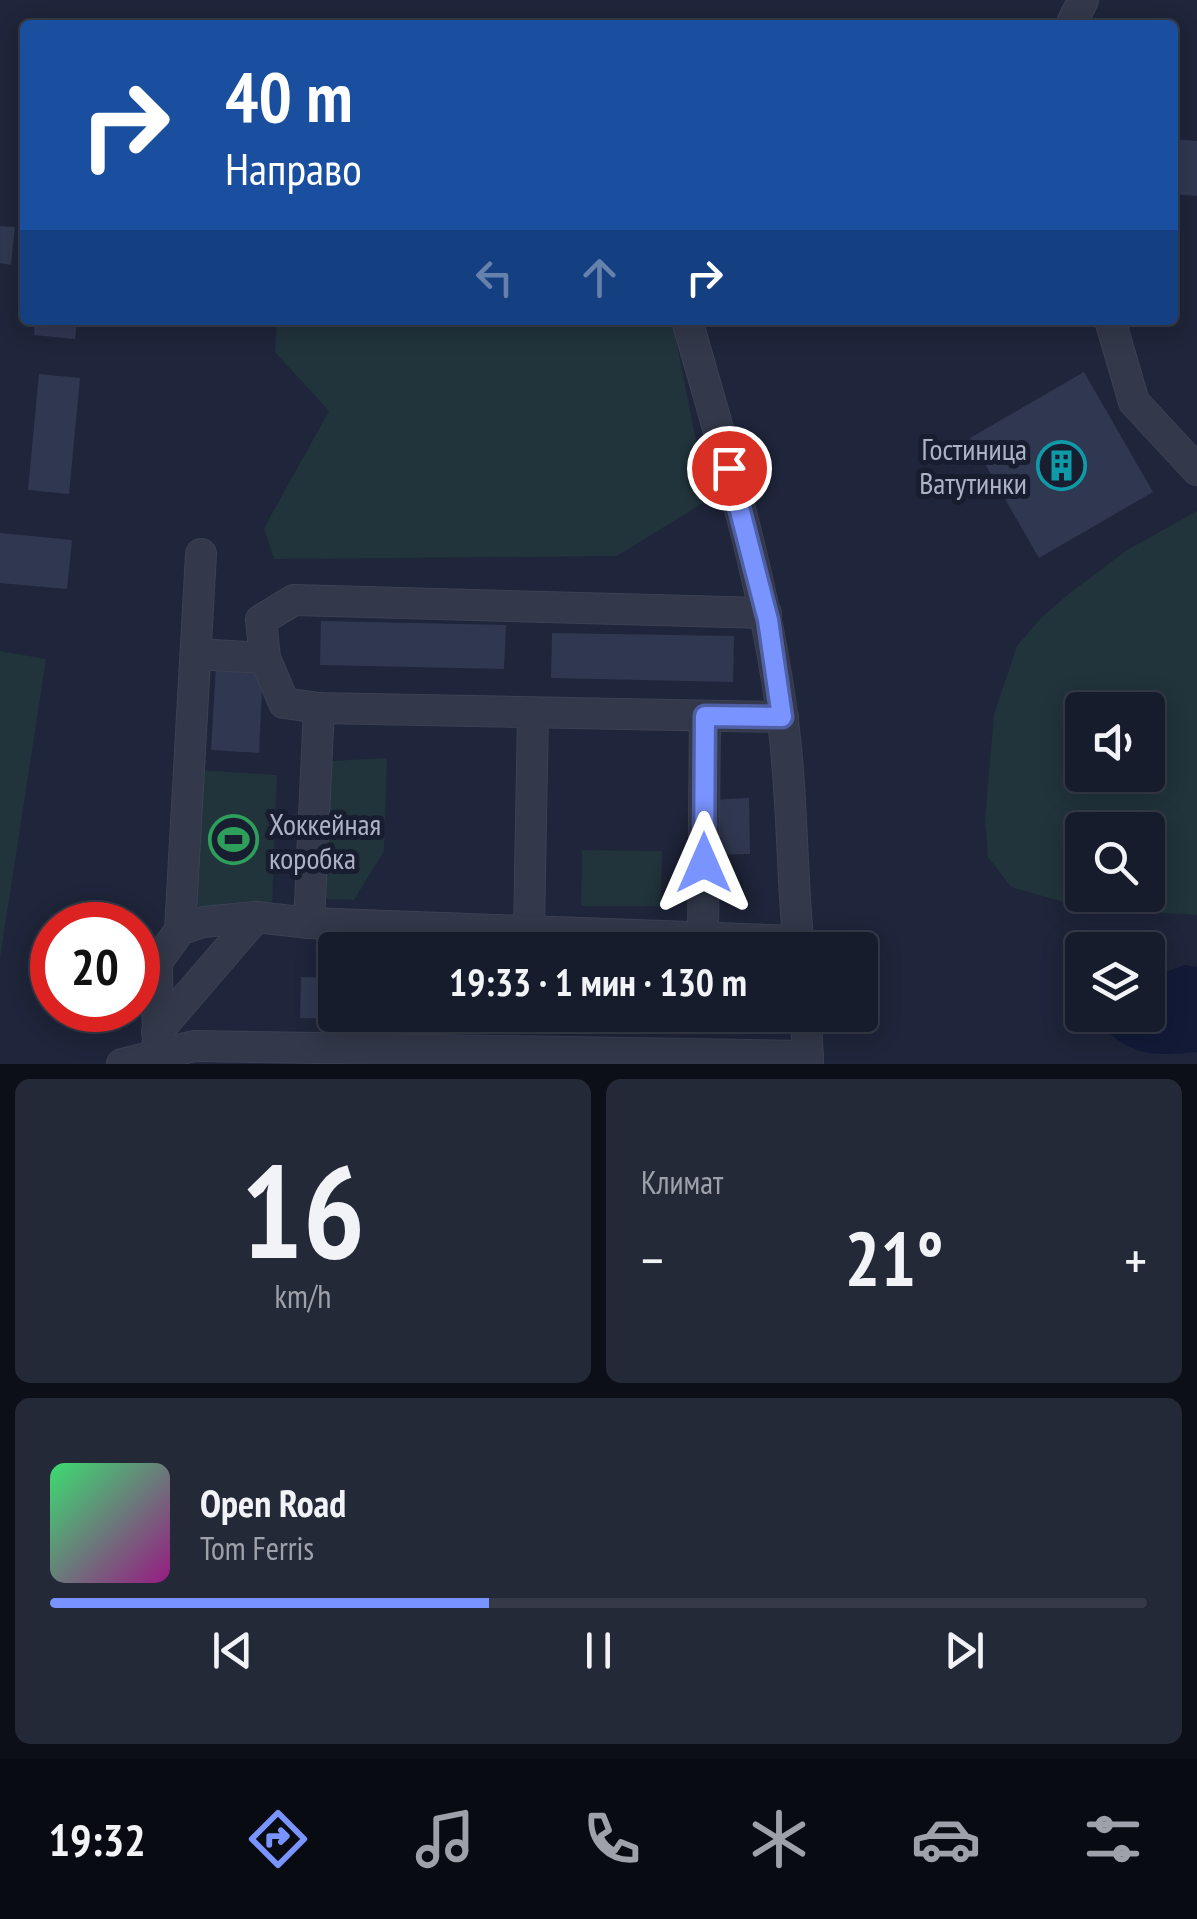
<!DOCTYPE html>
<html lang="ru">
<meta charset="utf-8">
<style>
body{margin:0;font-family:"PT Sans Narrow",sans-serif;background:#242938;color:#f1f3f6;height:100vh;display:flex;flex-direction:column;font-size:38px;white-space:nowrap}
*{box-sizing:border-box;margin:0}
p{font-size:32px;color:#9ea1a9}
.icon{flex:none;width:55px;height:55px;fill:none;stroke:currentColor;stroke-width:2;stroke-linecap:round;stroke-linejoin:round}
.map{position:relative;height:1064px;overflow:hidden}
.details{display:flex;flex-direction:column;gap:15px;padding:15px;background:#0d0f18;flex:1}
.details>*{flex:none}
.hud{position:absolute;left:20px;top:20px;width:1158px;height:305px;border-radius:10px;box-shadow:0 5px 25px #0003,0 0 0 2px #363a48;background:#1a4fa0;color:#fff;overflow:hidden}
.controls{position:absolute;left:1065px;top:692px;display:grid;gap:20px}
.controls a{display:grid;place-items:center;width:100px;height:100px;border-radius:10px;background:#171c2c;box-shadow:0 5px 25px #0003,0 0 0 2px #363a48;font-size:50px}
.speed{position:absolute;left:30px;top:902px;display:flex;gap:20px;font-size:50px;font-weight:700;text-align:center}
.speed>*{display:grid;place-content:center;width:130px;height:130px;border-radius:50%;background:#171c2c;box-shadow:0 5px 25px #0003,0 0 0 2px #363a48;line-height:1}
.speed .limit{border:15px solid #d22;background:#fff;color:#111}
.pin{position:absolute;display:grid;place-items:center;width:85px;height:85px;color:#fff;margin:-42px;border:5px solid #fff;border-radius:50%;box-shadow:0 2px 10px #0007}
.me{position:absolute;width:110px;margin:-55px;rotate:0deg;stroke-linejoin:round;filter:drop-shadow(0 0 8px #0008)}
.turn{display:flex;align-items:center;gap:35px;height:210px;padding:0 40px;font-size:45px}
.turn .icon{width:130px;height:130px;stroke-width:2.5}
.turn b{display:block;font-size:70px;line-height:85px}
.lanes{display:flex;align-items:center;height:95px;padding:0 40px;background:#0003;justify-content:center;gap:50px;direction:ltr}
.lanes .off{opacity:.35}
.big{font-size:75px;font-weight:700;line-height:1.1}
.details .card{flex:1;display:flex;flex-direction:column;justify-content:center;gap:15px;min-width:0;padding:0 35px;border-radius:15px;background:#242938}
.details .dial{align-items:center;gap:0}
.dial b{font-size:130px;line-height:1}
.song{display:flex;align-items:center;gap:30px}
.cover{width:120px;height:120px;border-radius:15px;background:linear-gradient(135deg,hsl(140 70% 55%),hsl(310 70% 35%))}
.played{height:10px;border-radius:5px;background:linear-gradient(90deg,#7a94ff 40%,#363a48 40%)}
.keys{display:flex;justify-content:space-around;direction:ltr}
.heat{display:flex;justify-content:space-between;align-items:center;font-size:55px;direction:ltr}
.details .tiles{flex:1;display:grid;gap:15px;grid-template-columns:1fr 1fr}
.card:last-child{grid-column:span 2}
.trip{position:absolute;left:318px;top:932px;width:560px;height:100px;border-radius:10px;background:#171c2c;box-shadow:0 5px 25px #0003,0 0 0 2px #363a48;font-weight:700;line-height:100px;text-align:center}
.menu{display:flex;height:160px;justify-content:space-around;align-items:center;background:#090b12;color:#9ea1a9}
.menu .icon{width:70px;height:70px}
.menu .on{color:#7a94ff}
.menu b{font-size:45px;color:#f1f3f6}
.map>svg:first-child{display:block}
</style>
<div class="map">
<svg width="1197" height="1064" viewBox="0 0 1197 1064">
<rect width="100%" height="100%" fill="#1f253a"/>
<g fill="#21333b" fill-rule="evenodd">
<polygon points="277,320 672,320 708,500 617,556 274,559 264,528 329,411 275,352"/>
<path d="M1197 511V915L1085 908 1011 887 988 857 985 820 994 714 1017 646 1042 617 1070 593 1127 550ZM1148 710V775H1082V710ZM1148 830V895H1082V830Z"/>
<polygon points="0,651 46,659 0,958"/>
<polygon points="387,758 384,851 354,900 326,899 330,761"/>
<polygon points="199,770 277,775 272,908 190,906"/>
<polygon points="582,850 662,851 661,906 581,906"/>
</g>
<path fill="#121a38" d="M1185 965 1197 967V1052C1161 1055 1139 1058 1110 1034L1111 1015H1148V978Z"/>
<g fill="#303851">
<polygon points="1172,139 1197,141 1197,196 1172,194"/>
<polygon points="0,226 15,227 11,265 0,263"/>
<polygon points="35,320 77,320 75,339 34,335"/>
<polygon points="1084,372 1153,492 1039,558 970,438"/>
<polygon points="39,374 80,378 69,494 28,490"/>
<polygon points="0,533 72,540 67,589 0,583"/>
<polygon points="321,621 506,625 504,669 320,665"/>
<polygon points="552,633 734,636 733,682 551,678"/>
<polygon points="216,666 263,669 259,753 211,750"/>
<polygon points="749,798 750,854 711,855 710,800"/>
<polygon points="301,977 335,978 335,1015 484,1015 483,1022 300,1018"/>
<polygon points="520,1015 711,1015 711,1031 520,1026"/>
</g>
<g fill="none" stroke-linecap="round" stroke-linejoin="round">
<defs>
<g id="minor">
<polyline points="1071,25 1083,0"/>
<path d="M687 320C724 450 764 579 782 714 793 792 791 872 799 950"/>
<polyline points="1110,320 1134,402 1197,470"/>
<polyline points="196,654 265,658 284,703 319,708 783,717"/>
<polyline points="265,658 261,620 294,600 766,613"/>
<polyline points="309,923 319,708"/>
<polyline points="529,928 533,713"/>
<polyline points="180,930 201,554"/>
<polyline points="703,936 705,716"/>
<polyline points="806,1015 808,1064"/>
<polyline points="157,1032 256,917"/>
<polyline points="158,1054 157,962 180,930 203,922 256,917 309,923 798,941"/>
<polyline points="122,1064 194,1046 808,1056"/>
</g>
</defs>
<use href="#minor" stroke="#3c4154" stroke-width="32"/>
<use href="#minor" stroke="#33384a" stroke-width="30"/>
</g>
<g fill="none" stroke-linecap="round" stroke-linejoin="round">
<defs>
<polyline id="route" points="704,863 705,716 782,717 768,620 729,468"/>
</defs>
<use href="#route" stroke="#4f60a6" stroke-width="25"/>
<use href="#route" stroke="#7a94ff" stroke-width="18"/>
</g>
<defs>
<symbol id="building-ring" viewBox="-11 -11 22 22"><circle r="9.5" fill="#181d2f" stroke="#0f9aa8" stroke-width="1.5"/><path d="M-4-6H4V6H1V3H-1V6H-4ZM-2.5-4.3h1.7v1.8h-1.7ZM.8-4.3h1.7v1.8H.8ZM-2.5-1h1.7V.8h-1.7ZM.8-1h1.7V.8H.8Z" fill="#0f9aa8"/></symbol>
<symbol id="stadium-ring" viewBox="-11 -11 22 22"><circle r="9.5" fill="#181d2f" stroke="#2e9e5b" stroke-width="1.5"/><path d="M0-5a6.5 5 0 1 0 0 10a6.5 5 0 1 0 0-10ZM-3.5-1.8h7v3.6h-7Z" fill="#2e9e5b"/></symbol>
</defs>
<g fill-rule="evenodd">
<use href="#building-ring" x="1034" y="438" width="55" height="55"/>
<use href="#stadium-ring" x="206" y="812" width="55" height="55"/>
</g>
<g text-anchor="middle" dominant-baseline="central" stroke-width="10" stroke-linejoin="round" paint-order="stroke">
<g font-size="30" fill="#adb2c7" stroke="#181d2f" text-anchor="end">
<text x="1027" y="448">Гостиница<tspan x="1027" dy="34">Ватутинки</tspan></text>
<text x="269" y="823" text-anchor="start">Хоккейная<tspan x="269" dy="34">коробка</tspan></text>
</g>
</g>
</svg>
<div class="controls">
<a><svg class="icon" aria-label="sound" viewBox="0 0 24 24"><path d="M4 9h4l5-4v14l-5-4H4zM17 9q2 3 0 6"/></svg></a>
<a><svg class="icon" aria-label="search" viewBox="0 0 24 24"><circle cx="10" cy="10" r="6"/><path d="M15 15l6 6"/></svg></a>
<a><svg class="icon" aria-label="layers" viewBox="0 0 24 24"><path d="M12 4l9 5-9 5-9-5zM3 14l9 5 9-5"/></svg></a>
</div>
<div class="speed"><div class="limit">20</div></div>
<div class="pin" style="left:729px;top:468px;background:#d93025"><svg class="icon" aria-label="arrive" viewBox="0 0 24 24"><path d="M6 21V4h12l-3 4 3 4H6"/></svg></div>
<svg class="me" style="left:704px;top:863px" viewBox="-20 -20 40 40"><path d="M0-17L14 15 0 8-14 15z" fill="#7a94ff" stroke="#fff" stroke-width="4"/></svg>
<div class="trip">19:33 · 1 мин · 130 m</div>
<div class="hud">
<div class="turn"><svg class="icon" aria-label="right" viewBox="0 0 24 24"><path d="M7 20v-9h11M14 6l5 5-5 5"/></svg><div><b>40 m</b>Направо</div></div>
<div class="lanes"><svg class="icon off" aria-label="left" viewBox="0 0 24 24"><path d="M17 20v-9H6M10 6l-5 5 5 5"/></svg><svg class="icon off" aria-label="ahead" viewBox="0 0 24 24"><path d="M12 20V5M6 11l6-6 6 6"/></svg><svg class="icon" aria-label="right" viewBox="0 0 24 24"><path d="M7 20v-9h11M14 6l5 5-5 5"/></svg></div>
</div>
</div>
<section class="details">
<div class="tiles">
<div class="card dial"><b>16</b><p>km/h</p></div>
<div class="card"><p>Климат</p>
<div class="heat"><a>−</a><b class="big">21°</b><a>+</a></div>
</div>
<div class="card">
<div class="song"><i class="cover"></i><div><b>Open Road</b><p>Tom Ferris</p></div></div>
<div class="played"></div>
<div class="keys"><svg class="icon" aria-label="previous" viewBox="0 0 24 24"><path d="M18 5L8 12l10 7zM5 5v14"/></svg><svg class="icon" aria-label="pause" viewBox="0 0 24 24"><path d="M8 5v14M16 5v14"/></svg><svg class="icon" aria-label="next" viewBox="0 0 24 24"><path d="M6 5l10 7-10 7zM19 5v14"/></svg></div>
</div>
</div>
</section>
<nav class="menu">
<b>19:32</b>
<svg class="icon on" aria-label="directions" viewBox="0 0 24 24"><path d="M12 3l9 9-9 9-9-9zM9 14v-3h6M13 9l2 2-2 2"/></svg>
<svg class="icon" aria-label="music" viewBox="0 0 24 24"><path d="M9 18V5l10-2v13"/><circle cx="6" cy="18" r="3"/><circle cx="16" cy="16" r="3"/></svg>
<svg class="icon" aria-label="phone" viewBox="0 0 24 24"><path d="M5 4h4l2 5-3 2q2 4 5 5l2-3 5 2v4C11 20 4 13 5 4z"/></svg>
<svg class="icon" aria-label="climate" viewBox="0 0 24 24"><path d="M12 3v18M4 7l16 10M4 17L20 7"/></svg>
<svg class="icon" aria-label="car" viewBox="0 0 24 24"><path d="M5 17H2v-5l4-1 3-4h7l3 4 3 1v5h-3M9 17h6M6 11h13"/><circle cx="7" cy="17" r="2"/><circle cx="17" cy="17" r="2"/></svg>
<svg class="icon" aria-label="filters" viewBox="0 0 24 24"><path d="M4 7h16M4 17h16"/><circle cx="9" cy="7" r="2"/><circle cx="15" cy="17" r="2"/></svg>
</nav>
